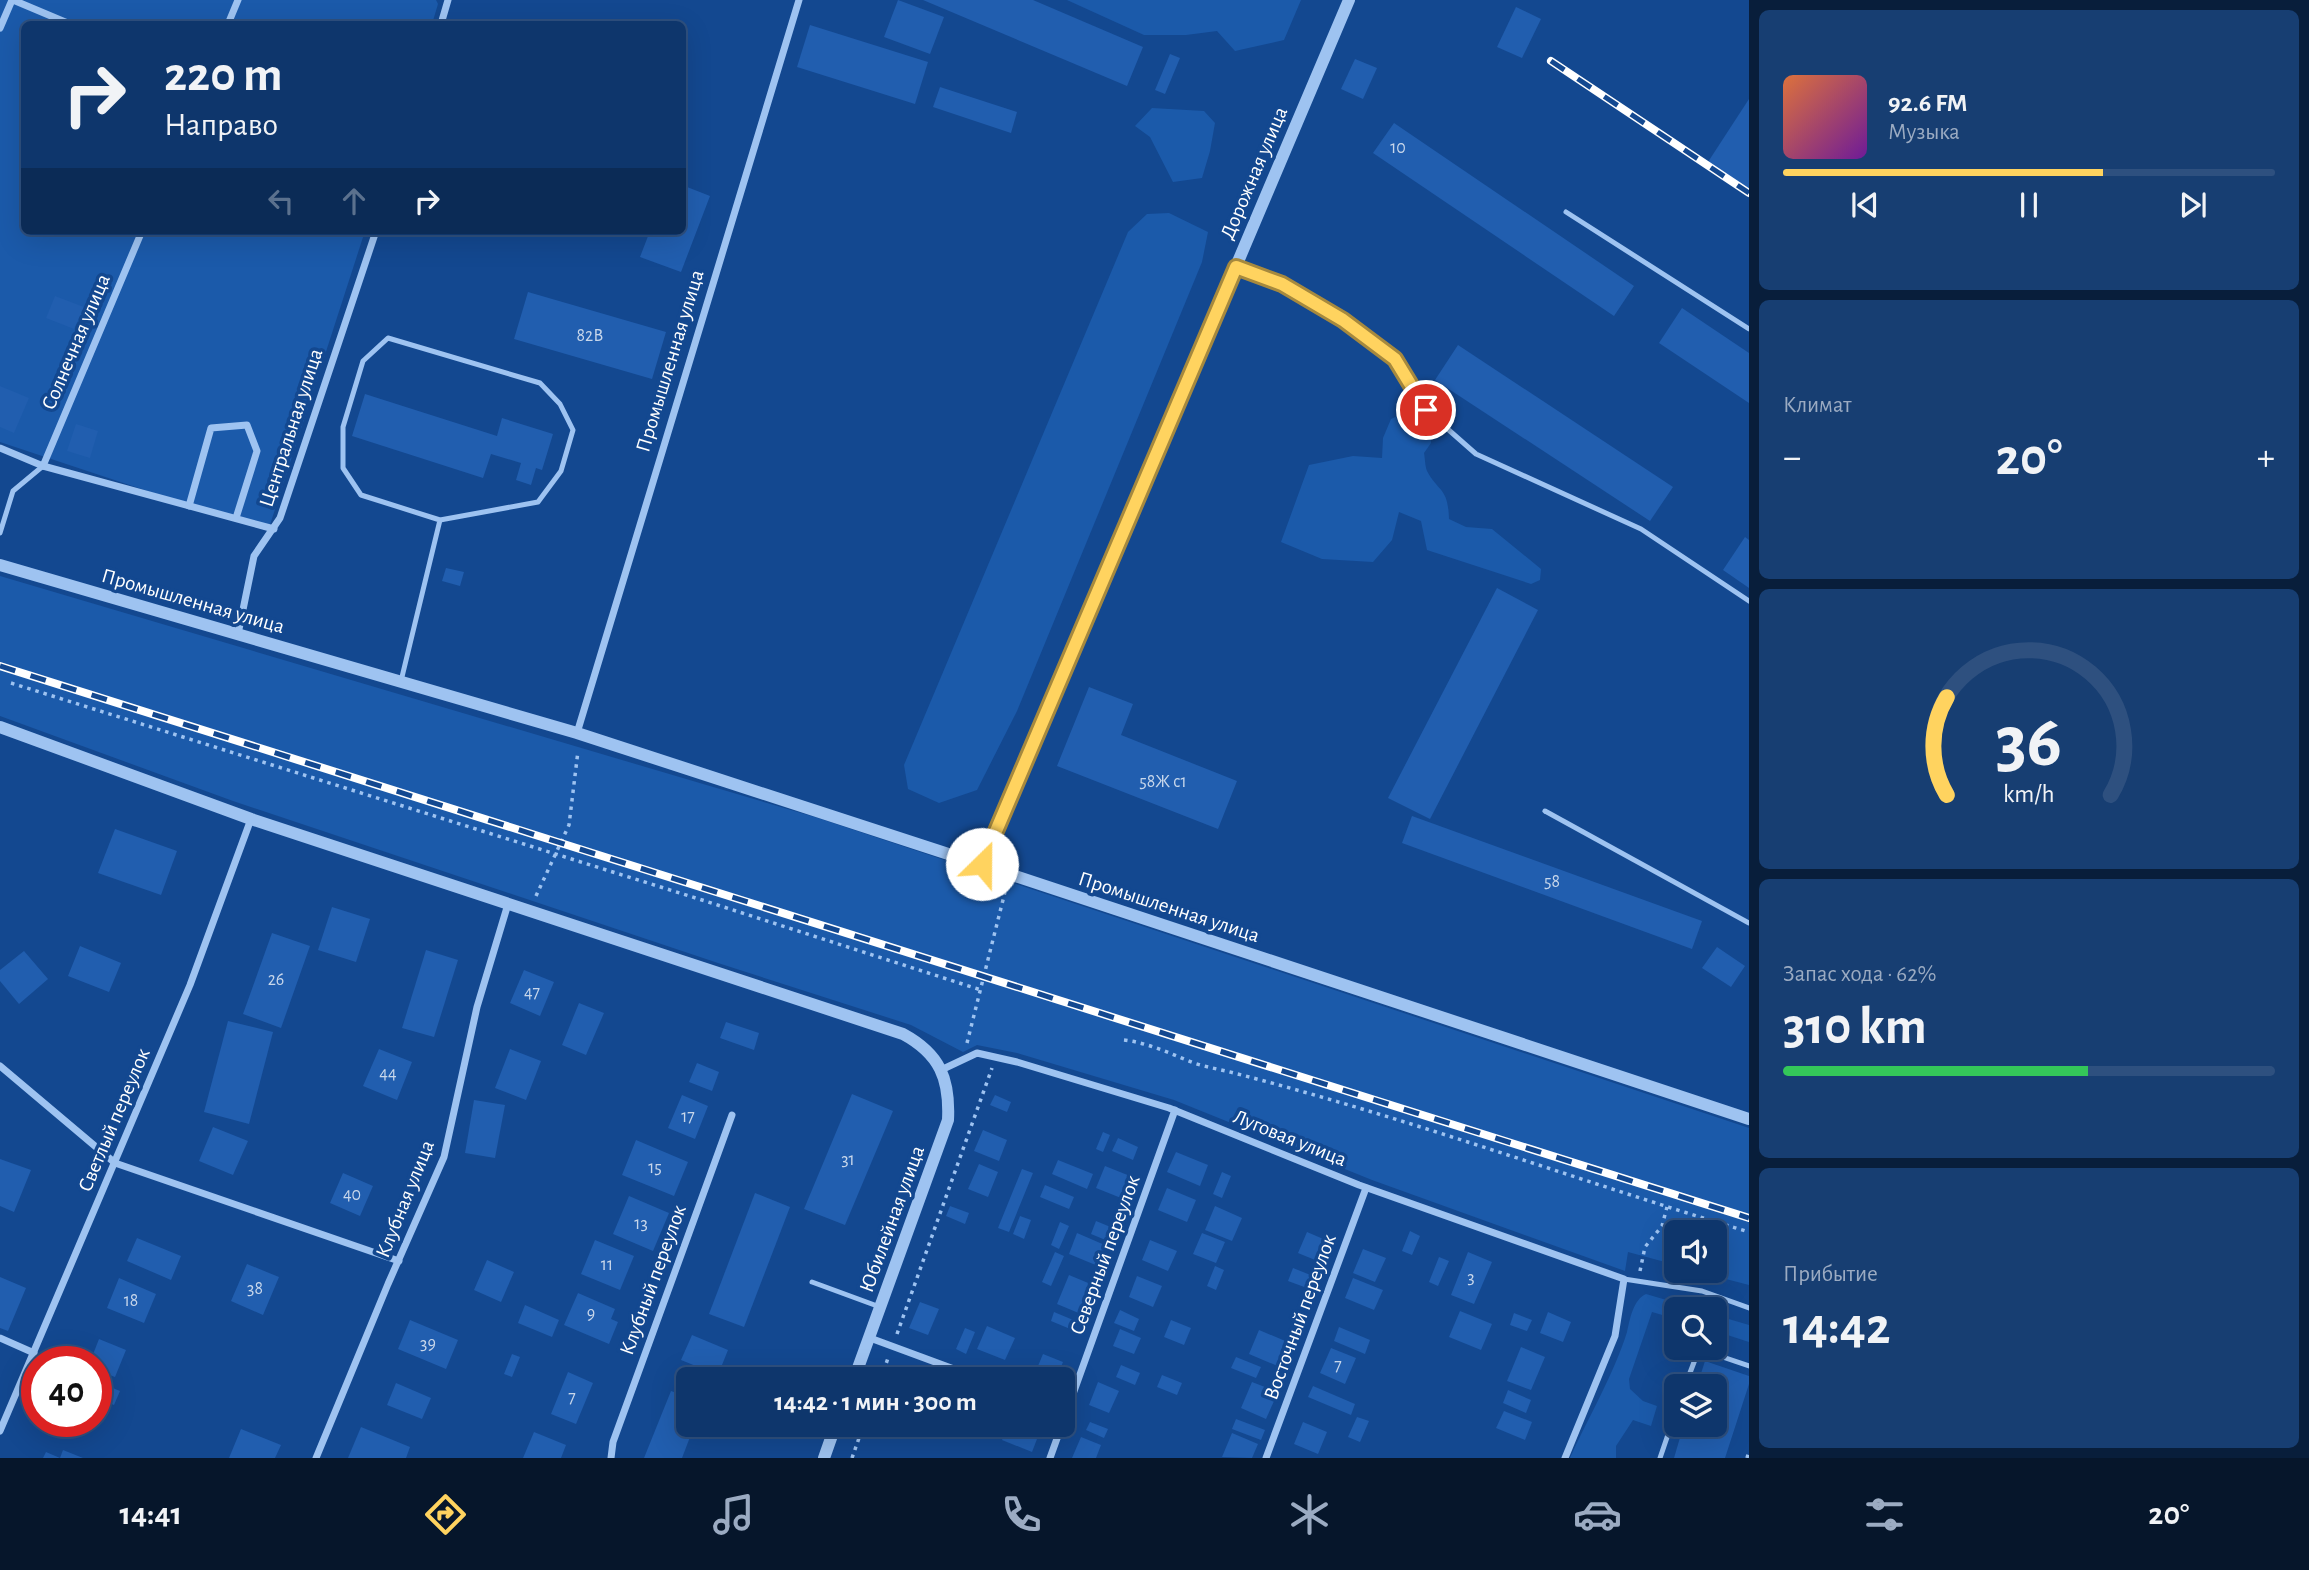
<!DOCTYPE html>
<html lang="ru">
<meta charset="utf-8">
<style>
body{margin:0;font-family:"Alegreya Sans",sans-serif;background:#173e72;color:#f1f3f6;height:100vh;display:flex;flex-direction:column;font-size:26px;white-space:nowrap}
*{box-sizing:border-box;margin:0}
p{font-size:23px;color:#9babc2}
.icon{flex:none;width:38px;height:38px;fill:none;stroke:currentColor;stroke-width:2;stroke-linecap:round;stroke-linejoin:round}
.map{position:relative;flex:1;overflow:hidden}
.drawer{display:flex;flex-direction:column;gap:10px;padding:10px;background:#081e3b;width:560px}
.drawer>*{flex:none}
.hud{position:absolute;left:21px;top:21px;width:665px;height:214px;border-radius:10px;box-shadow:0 7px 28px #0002,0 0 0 2px #2e507f;background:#0e366c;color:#f1f3f6;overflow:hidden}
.buttons{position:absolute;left:1664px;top:1220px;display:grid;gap:14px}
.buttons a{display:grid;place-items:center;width:63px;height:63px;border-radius:10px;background:#0e366c;box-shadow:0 7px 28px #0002,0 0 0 2px #2e507f;font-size:35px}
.speed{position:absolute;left:21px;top:1346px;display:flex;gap:14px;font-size:35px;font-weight:700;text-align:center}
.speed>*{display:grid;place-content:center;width:91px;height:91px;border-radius:50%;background:#0e366c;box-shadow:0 7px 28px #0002,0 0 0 2px #2e507f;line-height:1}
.speed .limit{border:10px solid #d22;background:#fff;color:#111}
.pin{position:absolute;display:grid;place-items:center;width:60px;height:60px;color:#fff;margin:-30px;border:4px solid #fff;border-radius:50%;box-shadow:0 2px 7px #0007}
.me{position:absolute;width:77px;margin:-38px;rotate:23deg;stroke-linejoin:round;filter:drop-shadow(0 0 5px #0008)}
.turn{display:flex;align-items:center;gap:24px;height:147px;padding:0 28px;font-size:32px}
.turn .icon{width:91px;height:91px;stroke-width:2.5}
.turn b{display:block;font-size:49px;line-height:60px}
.lanes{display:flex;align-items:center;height:66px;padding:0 28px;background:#0003;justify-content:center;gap:35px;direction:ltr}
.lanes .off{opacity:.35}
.big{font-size:52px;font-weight:700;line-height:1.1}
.drawer .tile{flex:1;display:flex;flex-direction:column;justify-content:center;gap:10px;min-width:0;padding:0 24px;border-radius:10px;background:#173e72}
.drawer .dial{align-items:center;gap:0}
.dial svg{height:182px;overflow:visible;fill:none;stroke:#2e507f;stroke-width:7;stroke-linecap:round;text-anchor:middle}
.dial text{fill:#f1f3f6;stroke:none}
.song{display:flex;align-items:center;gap:21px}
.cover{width:84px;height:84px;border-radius:10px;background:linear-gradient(135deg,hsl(20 70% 55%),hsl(280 70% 35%))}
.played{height:7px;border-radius:4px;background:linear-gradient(90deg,#ffd35f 65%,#2e507f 65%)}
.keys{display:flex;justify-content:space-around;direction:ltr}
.heat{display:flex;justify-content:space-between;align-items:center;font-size:38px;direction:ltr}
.charge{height:10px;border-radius:5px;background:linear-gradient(90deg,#34c759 62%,#2e507f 0)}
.trip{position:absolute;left:676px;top:1367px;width:399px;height:70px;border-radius:10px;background:#0e366c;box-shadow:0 7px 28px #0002,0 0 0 2px #2e507f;font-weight:700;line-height:70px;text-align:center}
.menu{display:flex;height:112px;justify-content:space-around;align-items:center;background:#06162b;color:#9babc2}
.menu .icon{width:49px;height:49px}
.menu .active{color:#ffd35f}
.menu b{font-size:32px;color:#f1f3f6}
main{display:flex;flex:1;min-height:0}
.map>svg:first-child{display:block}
</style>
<main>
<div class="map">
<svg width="1749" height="1458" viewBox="0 0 1749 1458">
<rect width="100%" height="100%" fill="#134890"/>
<g fill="#1b5aaa">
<polygon points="0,0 436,0 438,4 432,24 24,24 24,231 365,231 268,531 0,442"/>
<polygon points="1067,0 1301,0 1284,40 1235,51 1217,31 1186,35 1144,35"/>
<polygon points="1152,108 1204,111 1215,123 1210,151 1202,178 1173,182 1150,137 1135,126"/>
<polygon points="1169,213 1208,232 1202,262 1017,711 977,790 939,803 908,789 904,765 1128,232 1147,214"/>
<path d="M1406 412 1419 418 1430 428 1431 443 1424 453C1425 458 1425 466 1427 471 1439 493 1448 487 1449 519L1466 527 1492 529 1541 569 1540 580 1531 584 1427 550 1421 521 1399 512 1392 540 1373 562 1322 559 1281 542 1309 465 1353 456 1382 458 1383 438 1391 419Z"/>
<polygon points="0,576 818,818 1749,1128 1749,1285 1695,1271 1715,1270 1715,1232 1676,1232 1676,1265 1628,1252 1625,1271 1372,1180 1174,1100 1017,1053 977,1045 963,1052 911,1025 718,963 233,801 0,716"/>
<path d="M1646 1294 1697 1309H1676V1319L1652 1312 1629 1379 1630 1389 1643 1401 1657 1406 1651 1426 1633 1420 1616 1446V1458H1570C1588 1418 1614 1374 1627 1332 1630 1319 1633 1300 1646 1294Z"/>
<polygon points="1715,1315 1749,1325 1749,1342 1715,1331"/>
</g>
<g fill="#215eaf">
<polygon points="898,0 944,17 930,54 884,37"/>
<polygon points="923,0 1033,0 1143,47 1127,86"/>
<polygon points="1516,7 1541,19 1522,58 1497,47"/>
<polygon points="810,25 928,62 915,104 797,67"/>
<polygon points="1170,54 1180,58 1165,94 1155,90"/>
<polygon points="1355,59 1377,68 1363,99 1341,89"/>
<polygon points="940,87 1017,112 1011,133 933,107"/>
<polygon points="1749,99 1749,189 1708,162"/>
<polygon points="1394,123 1634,286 1614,316 1373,153"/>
<polygon points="682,185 710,196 681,272 640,257 650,231 682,231"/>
<polygon points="528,292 666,332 652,379 514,339"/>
<polygon points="55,296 84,307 74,329 46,318"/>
<polygon points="1682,308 1749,353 1749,403 1659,343"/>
<polygon points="1458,345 1673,487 1650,521 1435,380"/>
<polygon points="0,386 29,398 14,433 0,427"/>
<polygon points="365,394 497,436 502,418 553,434 542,470 536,468 531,485 516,480 521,463 491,454 483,478 352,436"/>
<polygon points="76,424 98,431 90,458 67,451"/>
<polygon points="1745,537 1749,540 1749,588 1723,570"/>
<polygon points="446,568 464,572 460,586 442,581"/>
<polygon points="1497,588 1538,610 1430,819 1388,798"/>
<polygon points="1089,687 1133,704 1121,735 1237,781 1218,829 1057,766"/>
<polygon points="1412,816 1702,921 1692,949 1402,843"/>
<polygon points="115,829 177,851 161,895 98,873"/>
<polygon points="332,907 370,919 356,962 318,950"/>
<polygon points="272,933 310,946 281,1028 243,1014"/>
<polygon points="80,946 121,963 109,992 68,976"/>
<polygon points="1717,947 1745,966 1731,987 1702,968"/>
<polygon points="426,950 458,960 434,1037 402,1028"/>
<polygon points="24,951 48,979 19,1004 0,981 0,970"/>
<polygon points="524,970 554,982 540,1016 510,1003"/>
<polygon points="579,1003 604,1013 586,1055 562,1045"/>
<polygon points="228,1021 273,1032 249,1124 204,1112"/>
<polygon points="726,1022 759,1033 754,1050 720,1038"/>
<polygon points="379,1049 412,1062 397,1100 363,1086"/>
<polygon points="510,1049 541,1061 526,1100 495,1088"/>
<polygon points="697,1063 719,1072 712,1091 689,1082"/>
<polygon points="852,1094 893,1111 845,1225 804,1209"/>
<polygon points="682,1095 708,1106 695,1139 668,1128"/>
<polygon points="995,1095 1011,1102 1007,1112 990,1105"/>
<polygon points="474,1100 505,1105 495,1158 465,1153"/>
<polygon points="213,1127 248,1141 233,1175 199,1161"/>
<polygon points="983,1130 1007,1140 999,1161 974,1151"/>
<polygon points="1103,1132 1110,1135 1103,1152 1096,1149"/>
<polygon points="1118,1138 1138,1147 1133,1160 1112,1151"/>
<polygon points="636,1140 688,1162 674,1196 622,1175"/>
<polygon points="1176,1152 1208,1165 1200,1186 1167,1172"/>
<polygon points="0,1159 31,1170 14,1212 0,1206"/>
<polygon points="1058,1160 1093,1174 1087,1189 1052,1174"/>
<polygon points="979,1164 998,1172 988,1197 968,1189"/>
<polygon points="1105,1166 1130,1176 1121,1198 1096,1188"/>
<polygon points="1022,1169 1033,1173 1009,1232 998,1228"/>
<polygon points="1222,1172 1231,1176 1222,1198 1213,1194"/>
<polygon points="343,1173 373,1186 360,1216 330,1203"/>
<polygon points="1045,1185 1074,1197 1069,1209 1040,1197"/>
<polygon points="1167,1188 1196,1200 1187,1222 1158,1210"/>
<polygon points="755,1193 790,1207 744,1327 709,1314"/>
<polygon points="629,1196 669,1213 653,1251 613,1234"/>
<polygon points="950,1206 969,1213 965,1224 946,1216"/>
<polygon points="1215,1206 1242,1218 1232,1241 1205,1230"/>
<polygon points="1020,1216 1031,1220 1024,1239 1013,1234"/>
<polygon points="1096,1221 1113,1228 1108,1241 1091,1234"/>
<polygon points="1060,1222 1069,1226 1059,1249 1051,1245"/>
<polygon points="1410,1231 1420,1236 1412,1255 1402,1251"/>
<polygon points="1307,1232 1328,1241 1320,1262 1298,1253"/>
<polygon points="1077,1233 1107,1246 1098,1266 1069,1254"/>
<polygon points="1202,1233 1225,1242 1216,1263 1193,1254"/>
<polygon points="137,1238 181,1256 171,1280 127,1261"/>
<polygon points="595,1240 634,1256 620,1290 581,1274"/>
<polygon points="1150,1240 1177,1251 1168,1271 1142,1260"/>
<polygon points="1363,1249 1386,1258 1375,1282 1353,1273"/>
<polygon points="1055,1252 1064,1256 1051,1286 1042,1282"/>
<polygon points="1468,1252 1492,1262 1474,1304 1451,1295"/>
<polygon points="1439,1257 1449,1261 1438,1286 1429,1282"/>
<polygon points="487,1260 514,1272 501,1302 474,1290"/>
<polygon points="247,1264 279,1277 263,1315 231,1301"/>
<polygon points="1215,1266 1224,1270 1216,1290 1207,1286"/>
<polygon points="1293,1268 1313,1276 1307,1288 1288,1281"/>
<polygon points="1069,1275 1093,1285 1081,1314 1057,1304"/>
<polygon points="1137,1276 1162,1286 1153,1307 1129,1297"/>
<polygon points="0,1277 26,1288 8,1331 0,1328"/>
<polygon points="119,1278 156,1294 144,1323 107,1308"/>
<polygon points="1353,1278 1383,1290 1374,1310 1345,1298"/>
<polygon points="578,1293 615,1309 611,1319 618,1322 609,1344 564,1325"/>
<polygon points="920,1302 939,1309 928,1335 909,1328"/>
<polygon points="525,1305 559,1320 552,1337 518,1323"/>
<polygon points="1120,1310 1139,1319 1134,1331 1114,1323"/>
<polygon points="1460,1311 1492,1324 1481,1350 1449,1337"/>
<polygon points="1054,1312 1078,1322 1075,1331 1051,1321"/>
<polygon points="1548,1312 1571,1322 1563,1342 1540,1333"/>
<polygon points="1514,1313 1532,1320 1527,1331 1510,1325"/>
<polygon points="410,1320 458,1340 446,1369 398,1349"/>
<polygon points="1171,1320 1191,1328 1184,1345 1164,1337"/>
<polygon points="987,1326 1015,1338 1005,1360 977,1349"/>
<polygon points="1339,1327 1370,1340 1365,1354 1334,1341"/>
<polygon points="965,1328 975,1332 966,1354 956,1349"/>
<polygon points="1120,1329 1141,1338 1134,1354 1113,1346"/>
<polygon points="1259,1330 1290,1343 1280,1367 1249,1354"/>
<polygon points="692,1335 728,1350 718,1375 681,1360"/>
<polygon points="99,1339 126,1350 115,1377 96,1370 96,1362 90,1362"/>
<polygon points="1521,1347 1545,1357 1531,1390 1507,1381"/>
<polygon points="1331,1348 1356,1358 1345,1384 1320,1373"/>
<polygon points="512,1354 520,1357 512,1377 504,1374"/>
<polygon points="1043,1354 1063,1362 1056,1379 1033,1378"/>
<polygon points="1236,1357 1261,1367 1256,1378 1231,1368"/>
<polygon points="1705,1361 1749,1376 1749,1384 1725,1458 1674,1458 1684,1424 1715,1424 1715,1386 1697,1386"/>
<polygon points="1121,1365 1140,1373 1135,1385 1116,1377"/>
<polygon points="568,1372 593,1383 576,1424 551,1414"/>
<polygon points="1162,1375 1182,1383 1177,1395 1157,1387"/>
<polygon points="96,1381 120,1391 114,1405 96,1397"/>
<polygon points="1098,1382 1119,1391 1109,1413 1089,1405"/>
<polygon points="1252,1382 1278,1392 1266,1419 1241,1408"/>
<polygon points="396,1383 431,1398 422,1419 387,1405"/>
<polygon points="1313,1386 1355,1404 1351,1415 1308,1397"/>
<polygon points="1508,1390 1531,1400 1526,1413 1503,1403"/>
<polygon points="671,1391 688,1397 681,1414 688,1417 688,1424 695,1424 682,1458 644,1458"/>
<polygon points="1504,1411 1532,1422 1525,1440 1496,1428"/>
<polygon points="1357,1417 1369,1421 1360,1442 1348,1437"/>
<polygon points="1236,1419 1265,1430 1261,1440 1232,1429"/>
<polygon points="1090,1422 1108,1429 1104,1438 1086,1430"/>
<polygon points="1303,1422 1327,1432 1318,1454 1294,1444"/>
<polygon points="1009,1424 1038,1424 1042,1426 1032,1452 1002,1440"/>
<polygon points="361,1427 410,1447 406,1458 348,1458"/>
<polygon points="241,1429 281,1445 275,1458 229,1458"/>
<polygon points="534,1432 566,1445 561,1458 523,1458"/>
<polygon points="1232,1433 1258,1444 1252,1458 1222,1457"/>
<polygon points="1081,1437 1101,1445 1096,1458 1072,1458"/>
<polygon points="63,1450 83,1458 43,1458 46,1452 60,1458"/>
</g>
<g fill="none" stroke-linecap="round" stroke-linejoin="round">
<g stroke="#9ec3f1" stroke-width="3.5" stroke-dasharray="3.5 5" stroke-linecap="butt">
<polyline points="11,683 702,900 981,990"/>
<polyline points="536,896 569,825 578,751"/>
<path d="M1124 1040C1149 1043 1171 1054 1194 1063 1206 1067 1218 1069 1230 1072 1406 1117 1576 1180 1749 1232"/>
<polyline points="967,1043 1006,888"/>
<polyline points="1640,1271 1645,1247 1662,1226 1667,1207"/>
<polyline points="897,1334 992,1068"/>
<polyline points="881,1379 888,1358"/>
<polyline points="852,1458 864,1424"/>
<polyline points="1747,1458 1749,1451"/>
</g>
<g stroke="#9ec3f1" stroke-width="5">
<polyline points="1566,212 1749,329"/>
<polyline points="1236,267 1281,284 1344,320 1395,359 1426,410 1476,454 1641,529 1749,601"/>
<polyline points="0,533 13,491 43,466"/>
<polyline points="401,681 440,520 538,502 561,471 573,430 560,404 540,383 388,338 363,361 343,427 343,468 361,495 440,520"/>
<polyline points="1545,811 1749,923"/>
<polyline points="1624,1279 1702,1291 1749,1308"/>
<polyline points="812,1282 880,1307"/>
<polyline points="1685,1386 1699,1349 1749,1366"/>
<polyline points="1660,1458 1676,1411"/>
</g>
<g stroke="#9ec3f1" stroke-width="7">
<polyline points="13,0 70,24"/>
<polyline points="228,24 238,0"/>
<polyline points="441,24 448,0"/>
<polyline points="0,28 12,0"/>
<polyline points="0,448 43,466 274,529"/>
<polyline points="43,466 142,231"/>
<polyline points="189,506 211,428 247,425 257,451 236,518"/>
<polyline points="238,634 254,556 280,518 376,231"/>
<polyline points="577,733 799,0"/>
<polyline points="0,1066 115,1163 399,1261"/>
<polyline points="941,1070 977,1053 1017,1062 1169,1108 1359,1185 1624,1279 1615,1336 1565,1458"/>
<polyline points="0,1338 34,1353"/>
<polyline points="870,1338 981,1379"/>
<polyline points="0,1431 190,985 251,819"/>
<polyline points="316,1458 388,1284 444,1157 477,1007 508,904"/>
<polyline points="611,1458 613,1442 732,1115"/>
<polyline points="1050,1458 1175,1110"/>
<polyline points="1266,1458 1366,1188"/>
</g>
<g stroke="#9ec3f1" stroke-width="12">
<polyline points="0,565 577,733 982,865 1749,1119"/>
<path d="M0 727 251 819 903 1034C940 1054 950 1079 948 1120L854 1379"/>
<polyline points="982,865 1349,0"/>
<polyline points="824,1458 836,1424"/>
</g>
<defs>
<g id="rail">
<polyline points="1551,61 1749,193"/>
<polyline points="0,666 1749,1218"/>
</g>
</defs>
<use href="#rail" stroke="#fff" stroke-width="8"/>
<use href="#rail" stroke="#134890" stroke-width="5" stroke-dasharray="16" stroke-linecap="butt"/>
</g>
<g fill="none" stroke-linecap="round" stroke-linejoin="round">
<defs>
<polyline id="route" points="982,864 1236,267 1282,284 1343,320 1395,359 1426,410"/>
</defs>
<use href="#route" stroke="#a6893e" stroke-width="18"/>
<use href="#route" stroke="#ffd35f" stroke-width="12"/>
</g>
<g text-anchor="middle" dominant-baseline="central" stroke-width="7" stroke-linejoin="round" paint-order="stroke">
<g font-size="18" fill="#c8d7eb">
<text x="1398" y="148">10</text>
<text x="590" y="336">82В</text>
<text x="1163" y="782">58Ж с1</text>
<text x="1552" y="882">58</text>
<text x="276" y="980">26</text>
<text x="532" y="993">47</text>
<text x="388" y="1074">44</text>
<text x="688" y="1117">17</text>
<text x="848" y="1160">31</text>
<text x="655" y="1168">15</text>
<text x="352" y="1195">40</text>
<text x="641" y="1224">13</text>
<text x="607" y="1265">11</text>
<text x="1471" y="1278">3</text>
<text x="255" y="1289">38</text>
<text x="131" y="1301">18</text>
<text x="591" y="1314">9</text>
<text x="428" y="1344">39</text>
<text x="1338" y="1366">7</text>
<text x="572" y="1398">7</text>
</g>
<g font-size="21" fill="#fff" stroke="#134890">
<text transform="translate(1254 173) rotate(-67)">Дорожная улица</text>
<text transform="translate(76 342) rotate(-67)">Солнечная улица</text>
<text transform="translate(670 361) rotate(-73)">Промышленная улица</text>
<text transform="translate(291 428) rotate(-72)">Центральная улица</text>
<text transform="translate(193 601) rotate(16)">Промышленная улица</text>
<text transform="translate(1169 907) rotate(18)">Промышленная улица</text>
<text transform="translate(114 1120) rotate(-67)">Светлый переулок</text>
<text transform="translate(1290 1138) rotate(22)">Луговая улица</text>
<text transform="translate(405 1199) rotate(-68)">Клубная улица</text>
<text transform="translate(892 1219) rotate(-70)">Юбилейная улица</text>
<text transform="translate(1105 1255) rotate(-70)">Северный переулок</text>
<text transform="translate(653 1280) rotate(-70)">Клубный переулок</text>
<text transform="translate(1300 1317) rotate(-70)">Восточный переулок</text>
</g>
</g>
</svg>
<div class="buttons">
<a><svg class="icon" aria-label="sound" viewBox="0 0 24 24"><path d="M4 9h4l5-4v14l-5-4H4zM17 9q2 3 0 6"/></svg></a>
<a><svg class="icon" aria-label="search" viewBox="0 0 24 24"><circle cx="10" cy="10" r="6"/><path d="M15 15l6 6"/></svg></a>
<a><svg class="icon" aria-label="layers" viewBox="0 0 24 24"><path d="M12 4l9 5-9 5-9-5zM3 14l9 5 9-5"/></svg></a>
</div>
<div class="speed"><div class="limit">40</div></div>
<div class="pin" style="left:1426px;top:410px;background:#d93025"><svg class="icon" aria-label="arrive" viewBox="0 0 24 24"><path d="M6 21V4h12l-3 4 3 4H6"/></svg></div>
<svg class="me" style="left:982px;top:864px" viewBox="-20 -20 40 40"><circle r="19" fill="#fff"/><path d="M0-13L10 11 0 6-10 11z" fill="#ffd35f"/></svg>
<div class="trip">14:42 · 1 мин · 300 m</div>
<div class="hud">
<div class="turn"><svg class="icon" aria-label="right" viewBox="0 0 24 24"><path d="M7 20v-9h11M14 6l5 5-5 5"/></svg><div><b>220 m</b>Направо</div></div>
<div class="lanes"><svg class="icon off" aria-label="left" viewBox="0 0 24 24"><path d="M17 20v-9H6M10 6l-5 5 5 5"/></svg><svg class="icon off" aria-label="ahead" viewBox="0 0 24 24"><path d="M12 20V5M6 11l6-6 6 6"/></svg><svg class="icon" aria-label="right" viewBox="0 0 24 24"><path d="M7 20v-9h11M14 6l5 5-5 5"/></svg></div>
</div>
</div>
<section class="drawer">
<div class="tile">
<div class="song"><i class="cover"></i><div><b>92.6 FM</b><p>Музыка</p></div></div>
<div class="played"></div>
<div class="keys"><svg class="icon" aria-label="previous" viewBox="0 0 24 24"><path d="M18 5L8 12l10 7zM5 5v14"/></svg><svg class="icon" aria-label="pause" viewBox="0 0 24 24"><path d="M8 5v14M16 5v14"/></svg><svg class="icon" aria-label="next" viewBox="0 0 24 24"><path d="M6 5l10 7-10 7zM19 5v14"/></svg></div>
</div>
<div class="tile"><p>Климат</p>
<div class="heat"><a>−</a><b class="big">20°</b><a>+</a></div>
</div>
<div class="tile dial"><svg viewBox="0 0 100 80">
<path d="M14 69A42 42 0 1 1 86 69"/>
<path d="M14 69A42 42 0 0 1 14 26" stroke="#ffd35f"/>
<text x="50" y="56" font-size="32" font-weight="700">36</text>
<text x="50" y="72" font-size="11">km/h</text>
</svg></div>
<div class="tile"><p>Запас хода · 62%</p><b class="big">310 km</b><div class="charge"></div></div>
<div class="tile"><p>Прибытие</p><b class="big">14:42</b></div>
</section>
</main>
<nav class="menu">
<b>14:41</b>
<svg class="icon active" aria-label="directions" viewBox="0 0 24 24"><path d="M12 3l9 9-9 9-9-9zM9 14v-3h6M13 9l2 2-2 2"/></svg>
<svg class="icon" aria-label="music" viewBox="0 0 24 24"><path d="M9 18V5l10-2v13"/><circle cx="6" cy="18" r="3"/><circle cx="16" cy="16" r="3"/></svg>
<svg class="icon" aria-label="phone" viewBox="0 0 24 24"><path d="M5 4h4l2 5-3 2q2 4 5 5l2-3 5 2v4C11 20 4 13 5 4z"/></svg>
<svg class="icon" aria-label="climate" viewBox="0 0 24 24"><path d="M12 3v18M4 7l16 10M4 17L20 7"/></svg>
<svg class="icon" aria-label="car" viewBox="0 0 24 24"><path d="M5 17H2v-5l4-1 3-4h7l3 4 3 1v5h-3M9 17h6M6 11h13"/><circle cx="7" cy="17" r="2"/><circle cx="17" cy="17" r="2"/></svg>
<svg class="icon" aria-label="filters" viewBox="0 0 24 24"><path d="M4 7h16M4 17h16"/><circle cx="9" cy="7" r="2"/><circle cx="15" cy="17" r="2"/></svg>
<b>20°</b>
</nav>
